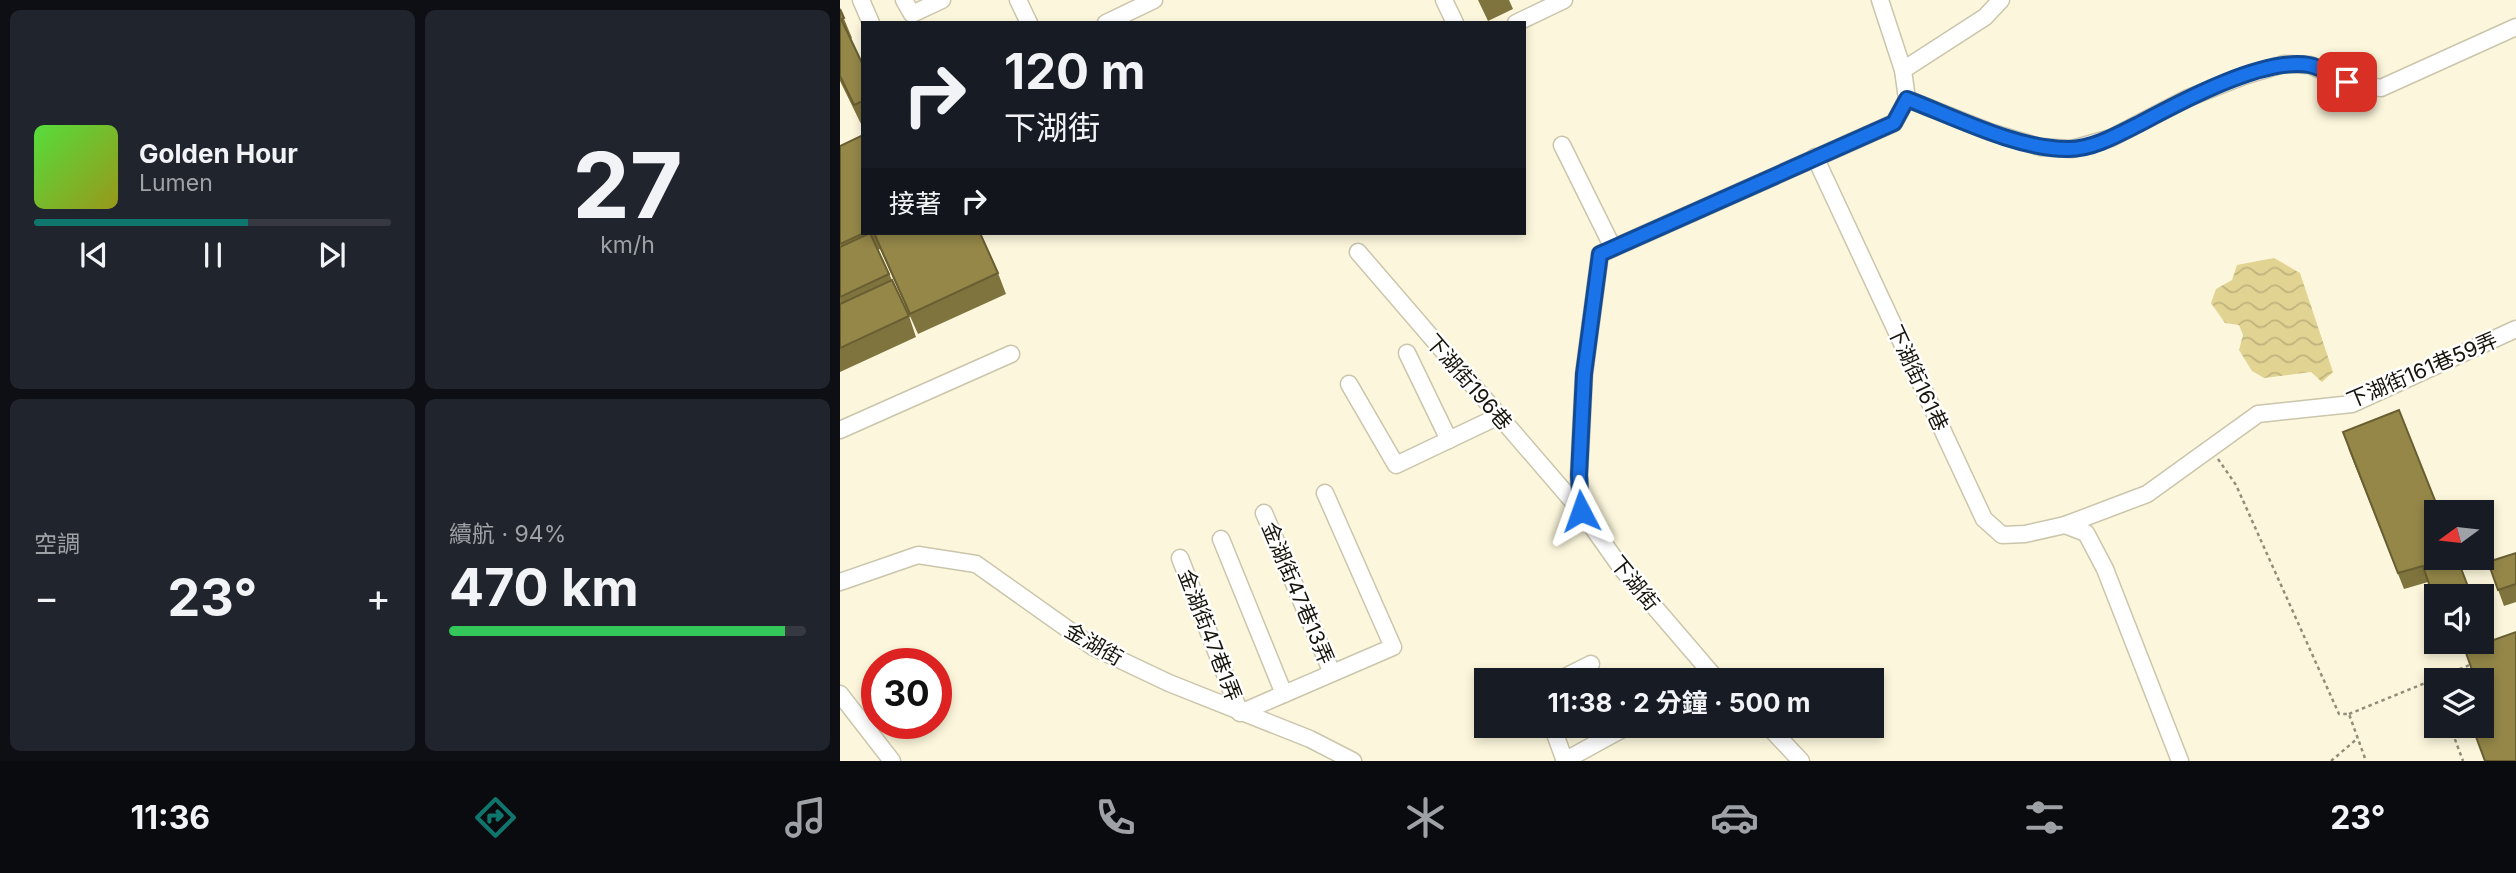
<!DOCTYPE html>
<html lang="zh-TW">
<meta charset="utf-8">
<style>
body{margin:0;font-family:Inter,"Noto Sans TC",sans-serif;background:#20242c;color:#f1f3f6;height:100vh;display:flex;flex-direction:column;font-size:26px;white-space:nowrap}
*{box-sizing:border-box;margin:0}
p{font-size:23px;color:#9ea1a6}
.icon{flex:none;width:38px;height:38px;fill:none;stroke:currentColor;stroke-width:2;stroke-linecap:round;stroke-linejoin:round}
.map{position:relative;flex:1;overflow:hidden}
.drawer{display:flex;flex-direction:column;gap:10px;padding:10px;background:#0d0f14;width:840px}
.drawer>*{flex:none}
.top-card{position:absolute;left:21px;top:21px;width:665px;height:214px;border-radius:0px;box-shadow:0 4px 10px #0003;background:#171b24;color:#f1f3f6;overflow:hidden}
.needle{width:46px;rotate:255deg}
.buttons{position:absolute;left:1584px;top:500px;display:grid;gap:14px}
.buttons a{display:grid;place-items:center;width:70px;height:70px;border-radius:0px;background:#171b24;box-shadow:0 4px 10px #0003;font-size:35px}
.speed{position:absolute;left:21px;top:648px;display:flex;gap:14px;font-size:35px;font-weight:700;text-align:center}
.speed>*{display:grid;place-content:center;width:91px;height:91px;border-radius:50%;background:#171b24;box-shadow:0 4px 10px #0003;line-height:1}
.speed .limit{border:10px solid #d22;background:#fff;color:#111}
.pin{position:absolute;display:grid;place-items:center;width:60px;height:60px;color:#fff;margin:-30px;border-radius:14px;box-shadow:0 4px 10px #0006}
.me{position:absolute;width:77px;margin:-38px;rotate:356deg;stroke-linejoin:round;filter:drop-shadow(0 0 5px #0008)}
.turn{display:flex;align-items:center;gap:24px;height:147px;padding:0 28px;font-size:32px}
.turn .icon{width:91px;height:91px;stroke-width:2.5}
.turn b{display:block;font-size:49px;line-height:60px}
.then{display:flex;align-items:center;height:66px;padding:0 28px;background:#0003;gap:14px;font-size:26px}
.big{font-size:52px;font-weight:700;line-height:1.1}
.drawer .tile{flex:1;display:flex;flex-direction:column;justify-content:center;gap:10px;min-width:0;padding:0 24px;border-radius:10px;background:#20242c}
.drawer .dial{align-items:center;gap:0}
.dial b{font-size:91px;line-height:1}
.song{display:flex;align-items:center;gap:21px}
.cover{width:84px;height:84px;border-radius:10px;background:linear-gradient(135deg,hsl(110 70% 55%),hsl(60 70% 35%))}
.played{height:7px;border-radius:4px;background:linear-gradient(90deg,#0f766e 60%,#363941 60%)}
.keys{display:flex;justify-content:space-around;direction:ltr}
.heat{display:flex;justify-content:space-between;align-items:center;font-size:38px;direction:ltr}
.charge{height:10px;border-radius:5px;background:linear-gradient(90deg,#34c759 94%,#363941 0)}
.drawer .tiles{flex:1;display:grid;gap:10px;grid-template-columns:repeat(2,1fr)}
.trip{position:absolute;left:634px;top:668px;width:410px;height:70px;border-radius:0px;background:#171b24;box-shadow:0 4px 10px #0003;font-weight:700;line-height:70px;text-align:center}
.tab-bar{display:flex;height:112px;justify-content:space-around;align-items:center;background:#090b0e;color:#9ea1a6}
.tab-bar .icon{width:49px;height:49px}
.tab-bar .on{color:#0f766e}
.tab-bar b{font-size:32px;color:#f1f3f6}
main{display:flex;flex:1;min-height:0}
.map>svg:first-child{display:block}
</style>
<main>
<section class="drawer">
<div class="tiles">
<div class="tile">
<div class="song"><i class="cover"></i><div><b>Golden Hour</b><p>Lumen</p></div></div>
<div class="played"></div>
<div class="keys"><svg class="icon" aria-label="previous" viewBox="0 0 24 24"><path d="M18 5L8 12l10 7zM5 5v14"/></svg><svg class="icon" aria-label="pause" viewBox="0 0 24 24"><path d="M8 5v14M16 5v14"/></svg><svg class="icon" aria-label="next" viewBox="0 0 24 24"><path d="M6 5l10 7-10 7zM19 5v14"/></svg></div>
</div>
<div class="tile dial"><b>27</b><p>km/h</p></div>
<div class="tile"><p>空調</p>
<div class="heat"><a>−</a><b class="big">23°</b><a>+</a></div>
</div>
<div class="tile"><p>續航 · 94%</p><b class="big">470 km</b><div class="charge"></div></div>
</div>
</section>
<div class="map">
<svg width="1676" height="761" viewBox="0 0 1676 761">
<defs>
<pattern id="water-waves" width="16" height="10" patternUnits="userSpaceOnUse" patternTransform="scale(1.75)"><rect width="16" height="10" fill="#e1d392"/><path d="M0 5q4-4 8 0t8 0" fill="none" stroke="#c0b47d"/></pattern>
</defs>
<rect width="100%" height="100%" fill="#fcf7dc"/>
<polygon fill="url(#water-waves)" points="1434,258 1460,273 1493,372 1482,382 1471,372 1424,378 1412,371 1399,350 1403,335 1399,325 1385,323 1371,303 1376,289 1392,280 1397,265"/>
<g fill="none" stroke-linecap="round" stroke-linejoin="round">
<defs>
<g id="minor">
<polyline points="21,0 31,23"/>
<polyline points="64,0 72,14 102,0"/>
<polyline points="178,0 189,23"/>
<polyline points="604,0 615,23"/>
<polyline points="266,23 314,0"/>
<polyline points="676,23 724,0"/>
<polyline points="1063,70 1145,17 1161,0"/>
<polyline points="1067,99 1150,132 1200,147 1232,149 1271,138 1348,98 1404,76 1444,64 1470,65 1507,82 1541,88 1676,27"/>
<polyline points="722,145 773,248"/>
<polyline points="975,157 1144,519 1162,535 1185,534 1225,525 1307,494 1418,414 1512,404 1676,329"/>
<polyline points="518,252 741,511"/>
<polyline points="567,353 609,440"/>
<polyline points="509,384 556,465 659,416"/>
<polyline points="0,430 171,354"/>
<polyline points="424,513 492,673"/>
<polyline points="1225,525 1246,533 1265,569 1340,761"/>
<polyline points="381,539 444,694"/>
<polyline points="340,558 400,713 553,647 485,493"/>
<polyline points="0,582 78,555 136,564 253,647 329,683 470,739 513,761"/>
<polyline points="717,681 751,664"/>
<polyline points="878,681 782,569 741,511 739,475 744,374 760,254 1054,123 1067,99 1063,70 1040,0"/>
<polyline points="0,694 52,761"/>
<polyline points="712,726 725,761"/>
<polyline points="928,726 961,761"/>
<polyline points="724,761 788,726"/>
</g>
</defs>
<use href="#minor" stroke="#cac5ab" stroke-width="19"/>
<g stroke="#908d7a" stroke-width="2.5" stroke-dasharray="3.5 3.5" stroke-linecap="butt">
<polyline points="1378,459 1396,485 1499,714 1509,714 1526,761"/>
<polyline points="1592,680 1596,690"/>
<polyline points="1509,714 1632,664"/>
<polyline points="1610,726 1623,761"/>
<polyline points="1491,761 1518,738"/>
</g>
<use href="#minor" stroke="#fff" stroke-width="16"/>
</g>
<g fill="#7f743e">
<polygon points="638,0 669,0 673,9 648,21"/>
<polygon points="0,9 12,38 10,39 23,65 23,125 22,126 0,81"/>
<polygon points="0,146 23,233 140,233 158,273 166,294 78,334 40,249 38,250 69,316 76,337 0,372"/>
<polygon points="1508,448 1632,597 1588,582 1564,589"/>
<polygon points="1676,553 1676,602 1664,606 1648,562"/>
<polygon points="1642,620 1647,636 1642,639"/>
<polygon points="1609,642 1632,642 1612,650"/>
</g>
<g fill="#948748" stroke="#685e32" stroke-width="2">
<polygon points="0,9 4,18 1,19 23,65 23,101 14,105 0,76"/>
<polygon points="23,135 23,233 24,233 0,244 0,146"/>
<polygon points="30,233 49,274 0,297 0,247"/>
<polygon points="34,233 140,233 158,273 70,314"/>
<polygon points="52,280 69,316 0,348 0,304"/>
<polygon points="1559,410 1600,513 1596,513 1596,558 1617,558 1632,597 1596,597 1596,605 1583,566 1558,573 1503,432"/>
<polygon points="1676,553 1676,584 1658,590 1648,562"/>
<polygon points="1676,632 1676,761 1645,761 1632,726 1642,726 1642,713 1646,712 1642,698 1642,681 1636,681 1625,650"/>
</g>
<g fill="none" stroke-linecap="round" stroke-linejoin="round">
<defs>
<path id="route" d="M741 511 739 475 744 374 760 254 1054 123 1067 99C1114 117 1179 150 1229 149 1253 149 1279 134 1299 124 1340 102 1423 57 1469 65 1481 67 1496 77 1507 82"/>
</defs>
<use href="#route" stroke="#114b97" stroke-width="18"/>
<use href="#route" stroke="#1a73e8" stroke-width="12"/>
</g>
<g text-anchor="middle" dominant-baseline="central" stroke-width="5" stroke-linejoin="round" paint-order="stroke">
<g font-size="21" fill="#17150c" stroke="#fff">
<text transform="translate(1582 370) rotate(-23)">下湖街161巷59弄</text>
<text transform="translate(1078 378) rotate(65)">下湖街161巷</text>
<text transform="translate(629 382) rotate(49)">下湖街196巷</text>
<text transform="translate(795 583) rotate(51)">下湖街</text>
<text transform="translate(458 593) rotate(67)">金湖街47巷13弄</text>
<text transform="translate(370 635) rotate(69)">金湖街47巷1弄</text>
<text transform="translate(254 644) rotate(30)">金湖街</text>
</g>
</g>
</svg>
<div class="buttons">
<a><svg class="needle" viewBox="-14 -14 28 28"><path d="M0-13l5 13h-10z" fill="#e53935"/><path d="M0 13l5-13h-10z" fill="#9ea1a6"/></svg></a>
<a><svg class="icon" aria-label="sound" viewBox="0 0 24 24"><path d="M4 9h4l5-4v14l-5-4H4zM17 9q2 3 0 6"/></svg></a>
<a><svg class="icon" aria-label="layers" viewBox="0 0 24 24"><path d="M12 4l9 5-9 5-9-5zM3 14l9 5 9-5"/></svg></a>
</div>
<div class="speed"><div class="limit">30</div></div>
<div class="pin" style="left:1507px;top:82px;background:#d93025"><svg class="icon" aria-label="arrive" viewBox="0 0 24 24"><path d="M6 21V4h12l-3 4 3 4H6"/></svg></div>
<svg class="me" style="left:741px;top:511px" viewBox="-20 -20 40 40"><path d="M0-17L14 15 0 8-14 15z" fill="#1a73e8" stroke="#fff" stroke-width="4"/></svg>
<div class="trip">11:38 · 2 分鐘 · 500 m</div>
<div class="top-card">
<div class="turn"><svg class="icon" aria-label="right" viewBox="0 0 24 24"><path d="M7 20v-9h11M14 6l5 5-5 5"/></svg><div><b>120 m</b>下湖街</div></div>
<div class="then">接著<svg class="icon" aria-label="right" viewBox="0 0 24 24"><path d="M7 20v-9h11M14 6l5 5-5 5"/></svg></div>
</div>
</div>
</main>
<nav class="tab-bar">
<b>11:36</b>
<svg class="icon on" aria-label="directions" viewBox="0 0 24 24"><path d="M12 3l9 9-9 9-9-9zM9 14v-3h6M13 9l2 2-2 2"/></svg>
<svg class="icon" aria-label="music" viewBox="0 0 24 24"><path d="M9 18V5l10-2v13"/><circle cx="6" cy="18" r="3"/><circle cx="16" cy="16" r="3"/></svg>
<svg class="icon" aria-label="phone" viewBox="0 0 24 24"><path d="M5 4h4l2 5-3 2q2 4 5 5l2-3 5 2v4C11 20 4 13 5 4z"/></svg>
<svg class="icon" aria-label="climate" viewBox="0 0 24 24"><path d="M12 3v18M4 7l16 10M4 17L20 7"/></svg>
<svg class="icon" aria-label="car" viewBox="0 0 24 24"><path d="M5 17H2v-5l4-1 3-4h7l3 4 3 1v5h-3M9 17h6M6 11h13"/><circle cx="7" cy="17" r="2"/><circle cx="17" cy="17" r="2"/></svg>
<svg class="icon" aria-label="filters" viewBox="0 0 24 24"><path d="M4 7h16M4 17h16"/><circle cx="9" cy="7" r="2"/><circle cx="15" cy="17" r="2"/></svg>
<b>23°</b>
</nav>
